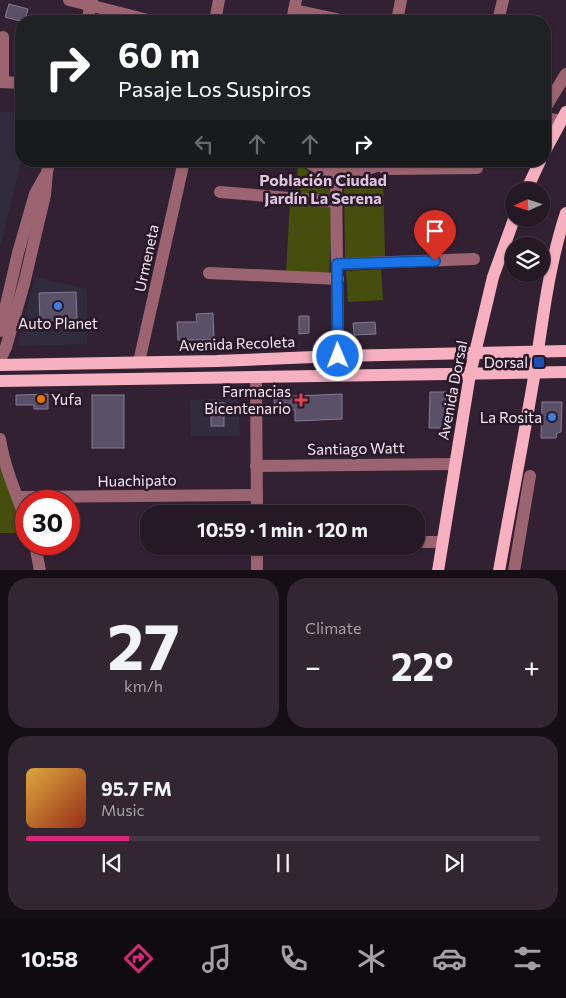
<!DOCTYPE html>
<meta charset="utf-8">
<style>
body{margin:0;font-family:Commissioner,sans-serif;background:#322632;color:#f1f3f6;height:100vh;display:flex;flex-direction:column;font-size:19px;white-space:nowrap}
*{box-sizing:border-box;margin:0}
p{font-size:16px;color:#a4a0a7}
.icon{flex:none;width:28px;height:28px;fill:none;stroke:currentColor;stroke-width:2;stroke-linecap:round;stroke-linejoin:round}
.map{position:relative;height:570px;overflow:hidden}
.drawer{display:flex;flex-direction:column;gap:8px;padding:8px;background:#150e15;flex:1}
.drawer>*{flex:none}
.banner{position:absolute;left:15px;top:15px;width:536px;height:152px;border-radius:20px;box-shadow:0 1px 4px #0004,0 0 0 1px #423843;background:#202124;color:#fff;overflow:hidden}
.needle{width:32px;rotate:267deg}
.tools{position:absolute;left:505px;top:182px;display:grid;gap:10px}
.tools a{display:grid;place-items:center;width:45px;height:45px;border-radius:50%;background:#261926;box-shadow:0 1px 4px #0004,0 0 0 1px #423843;font-size:25px}
.speed{position:absolute;left:15px;top:490px;display:flex;gap:10px;font-size:25px;font-weight:700;text-align:center}
.speed>*{display:grid;place-content:center;width:65px;height:65px;border-radius:50%;background:#261926;box-shadow:0 1px 4px #0004,0 0 0 1px #423843;line-height:1}
.speed .limit{border:8px solid #d22;background:#fff;color:#111}
.pin{position:absolute;display:grid;place-items:center;width:42px;height:42px;color:#fff;margin:-51px -21px;border-radius:50% 50% 50% 0;rotate:-45deg;box-shadow:0 0 5px #0007}
.pin .icon{rotate:45deg}
.me{position:absolute;width:55px;margin:-28px;rotate:359deg;stroke-linejoin:round;filter:drop-shadow(0 0 4px #0008)}
.turn{display:flex;align-items:center;gap:18px;height:105px;padding:0 20px;font-size:22px}
.turn .icon{width:65px;height:65px;stroke-width:2.5}
.turn b{display:block;font-size:35px;line-height:42px}
.lanes{display:flex;align-items:center;height:48px;padding:0 20px;background:#0003;justify-content:center;gap:25px;direction:ltr}
.lanes .off{opacity:.35}
.big{font-size:38px;font-weight:700;line-height:1.1}
.drawer .card{flex:1;display:flex;flex-direction:column;justify-content:center;gap:8px;min-width:0;padding:0 18px;border-radius:20px;background:#322632}
.drawer .dial{align-items:center;gap:0}
.dial b{font-size:65px;line-height:1}
.song{display:flex;align-items:center;gap:15px}
.cover{width:60px;height:60px;border-radius:8px;background:linear-gradient(135deg,hsl(40 70% 55%),hsl(10 70% 35%))}
.played{height:5px;border-radius:2px;background:linear-gradient(90deg,#db2777 20%,#423843 20%)}
.keys{display:flex;justify-content:space-around;direction:ltr}
.heat{display:flex;justify-content:space-between;align-items:center;font-size:28px;direction:ltr}
.drawer .tiles{flex:1;display:grid;gap:8px;grid-template-columns:1fr 1fr}
.card:last-child{grid-column:span 2}
.trip{position:absolute;left:140px;top:505px;width:285px;height:50px;border-radius:20px;background:#261926;box-shadow:0 1px 4px #0004,0 0 0 1px #423843;font-weight:700;line-height:50px;text-align:center}
.tab-bar{display:flex;height:80px;justify-content:space-around;align-items:center;background:#0f0a0f;color:#a4a0a7}
.tab-bar .icon{width:35px;height:35px}
.tab-bar .selected{color:#db2777}
.tab-bar b{font-size:22px;color:#f1f3f6}
.map>svg:first-child{display:block}
</style>
<div class="map">
<svg width="566" height="571" viewBox="0 0 566 571">
<rect width="100%" height="100%" fill="#322132"/>
<g fill="#312c3d">
<polygon points="0,112 21,112 21,161 1,245 0,245"/>
<polygon points="35,277 87,289 87,344 19,346 18,341"/>
<polygon points="238,398 240,436 191,436 190,400"/>
</g>
<g fill="#464e0e">
<polygon points="298,164 310,172 335,174 333,197 296,194"/>
<polygon points="344,179 383,179 385,257 345,257"/>
<polygon points="290,202 333,205 329,275 286,272"/>
<polygon points="381,269 383,300 348,302 346,271"/>
<polygon points="0,464 23,533 0,533"/>
</g>
<g fill="#5a5067" stroke="#857b94">
<polygon points="9,4 28,9 25,21 20,21 5,17"/>
<polygon points="76,292 77,319 40,321 39,293"/>
<polygon points="213,313 214,340 178,340 177,322 197,322 196,314"/>
<polygon points="299,316 309,316 309,333 299,334"/>
<polygon points="375,322 376,334 354,335 353,323"/>
<polygon points="430,392 446,392 449,400 448,428 429,428"/>
<polygon points="48,394 48,409 34,409 34,405 16,405 16,395"/>
<polygon points="342,394 342,419 295,421 295,410 275,411 274,397"/>
<rect x="92" y="395" width="32" height="53"/>
<polygon points="542,402 562,402 561,432 557,433 556,438 541,438"/>
<rect x="211" y="403" width="13" height="23"/>
</g>
<g fill="none" stroke-linecap="round" stroke-linejoin="round">
<g stroke="#9c6471" stroke-width="12">
<polyline points="69,0 152,21"/>
<polyline points="294,10 346,21"/>
<polyline points="87,21 92,0"/>
<polyline points="215,21 219,0"/>
<polyline points="292,21 296,0"/>
<polyline points="397,21 401,0"/>
<polyline points="498,21 503,0"/>
<polyline points="0,82 21,83"/>
<polyline points="3,82 3,37"/>
<polyline points="545,108 566,74"/>
<polyline points="545,118 561,121"/>
<path d="M307 161C311 164 316 168 321 169 337 175 363 172 379 165"/>
<polyline points="379,165 386,169 477,168"/>
<polyline points="336,172 338,356"/>
<polyline points="220,192 337,202"/>
<polyline points="337,264 474,259"/>
<polyline points="209,273 338,279"/>
<polyline points="0,331 18,253 35,194 45,176"/>
<polyline points="0,360 6,347 24,284 45,195 47,172 50,161"/>
<polyline points="139,362 184,161"/>
<polyline points="256,377 257,514"/>
<path d="M0 439C4 466 16 494 26 520"/>
<polyline points="256,466 455,464"/>
<polyline points="17,497 257,495"/>
<polyline points="416,542 442,542"/>
<polyline points="35,544 40,571"/>
<polyline points="257,546 257,571"/>
<polyline points="514,571 530,476"/>
</g>
<g stroke="#f6b0bf" stroke-width="12">
<polyline points="545,151 566,112"/>
<polyline points="526,191 540,161"/>
<polyline points="0,365 217,361 338,356 566,351"/>
<polyline points="0,381 566,372"/>
<polyline points="438,571 470,374 493,277 514,219"/>
<path d="M499 571C511 504 524 437 535 371 543 318 549 264 566 213"/>
</g>
</g>
<g fill="none" stroke-linecap="round" stroke-linejoin="round">
<defs>
<polyline id="route" points="338,356 337,264 435,261"/>
</defs>
<use href="#route" stroke="#114b97" stroke-width="12"/>
<use href="#route" stroke="#1a73e8" stroke-width="9"/>
</g>
<g fill="#3f7fe0" stroke="#281828" stroke-width="2">
<circle cx="58" cy="306" r="5"/>
<circle cx="552" cy="417" r="5"/>
</g>
<rect fill="#1a4fb4" stroke="#281828" stroke-width="2" x="533" y="356" width="12" height="12" rx="2.5"/>
<circle fill="#e8710a" stroke="#281828" stroke-width="2" cx="41" cy="399" r="5"/>
<path fill="#e0444e" stroke="#281828" stroke-width="2" d="M298.5 392.5h5v5h5v5h-5v5h-5v-5h-5v-5h5z"/>
<g text-anchor="middle" dominant-baseline="central" stroke-width="5" stroke-linejoin="round" paint-order="stroke">
<g font-size="15" fill="#f4e9f4" stroke="#281828">
<text transform="translate(146 258) rotate(-78)">Urmeneta</text>
<text transform="translate(237 343) rotate(-2)">Avenida Recoleta</text>
<text transform="translate(452 390) rotate(-79)">Avenida Dorsal</text>
<text transform="translate(356 448) rotate(-1)">Santiago Watt</text>
<text transform="translate(137 480) rotate(-1)">Huachipato</text>
</g>
<g font-size="15" fill="#f4e9f4" stroke="#281828" text-anchor="end">
<text x="58" y="323" text-anchor="middle">Auto Planet</text>
<text x="528" y="362">Dorsal</text>
<text x="291" y="391">Farmacias<tspan x="291" dy="17">Bicentenario</tspan></text>
<text x="51" y="399" text-anchor="start">Yufa</text>
<text x="542" y="417">La Rosita</text>
</g>
<g font-size="16" font-weight="bold" fill="#dcc5db" stroke="#281828">
<text x="323" y="179">Población Ciudad<tspan x="323" dy="18">Jardín La Serena</tspan></text>
</g>
</g>
</svg>
<div class="tools">
<a><svg class="needle" viewBox="-14 -14 28 28"><path d="M0-13l5 13h-10z" fill="#e53935"/><path d="M0 13l5-13h-10z" fill="#a4a0a7"/></svg></a>
<a><svg class="icon" aria-label="layers" viewBox="0 0 24 24"><path d="M12 4l9 5-9 5-9-5zM3 14l9 5 9-5"/></svg></a>
</div>
<div class="speed"><div class="limit">30</div></div>
<div class="pin" style="left:435px;top:261px;background:#d93025"><svg class="icon" aria-label="arrive" viewBox="0 0 24 24"><path d="M6 21V4h12l-3 4 3 4H6"/></svg></div>
<svg class="me" style="left:338px;top:356px" viewBox="-20 -20 40 40"><circle r="17" fill="#1a73e8" stroke="#fff" stroke-width="3"/><path d="M0-11L8 9 0 5-8 9z" fill="#fff"/></svg>
<div class="trip">10:59 · 1 min · 120 m</div>
<div class="banner">
<div class="turn"><svg class="icon" aria-label="right" viewBox="0 0 24 24"><path d="M7 20v-9h11M14 6l5 5-5 5"/></svg><div><b>60 m</b>Pasaje Los Suspiros</div></div>
<div class="lanes"><svg class="icon off" aria-label="left" viewBox="0 0 24 24"><path d="M17 20v-9H6M10 6l-5 5 5 5"/></svg><svg class="icon off" aria-label="ahead" viewBox="0 0 24 24"><path d="M12 20V5M6 11l6-6 6 6"/></svg><svg class="icon off" aria-label="ahead" viewBox="0 0 24 24"><path d="M12 20V5M6 11l6-6 6 6"/></svg><svg class="icon" aria-label="right" viewBox="0 0 24 24"><path d="M7 20v-9h11M14 6l5 5-5 5"/></svg></div>
</div>
</div>
<section class="drawer">
<div class="tiles">
<div class="card dial"><b>27</b><p>km/h</p></div>
<div class="card"><p>Climate</p>
<div class="heat"><a>−</a><b class="big">22°</b><a>+</a></div>
</div>
<div class="card">
<div class="song"><i class="cover"></i><div><b>95.7 FM</b><p>Music</p></div></div>
<div class="played"></div>
<div class="keys"><svg class="icon" aria-label="previous" viewBox="0 0 24 24"><path d="M18 5L8 12l10 7zM5 5v14"/></svg><svg class="icon" aria-label="pause" viewBox="0 0 24 24"><path d="M8 5v14M16 5v14"/></svg><svg class="icon" aria-label="next" viewBox="0 0 24 24"><path d="M6 5l10 7-10 7zM19 5v14"/></svg></div>
</div>
</div>
</section>
<nav class="tab-bar">
<b>10:58</b>
<svg class="icon selected" aria-label="directions" viewBox="0 0 24 24"><path d="M12 3l9 9-9 9-9-9zM9 14v-3h6M13 9l2 2-2 2"/></svg>
<svg class="icon" aria-label="music" viewBox="0 0 24 24"><path d="M9 18V5l10-2v13"/><circle cx="6" cy="18" r="3"/><circle cx="16" cy="16" r="3"/></svg>
<svg class="icon" aria-label="phone" viewBox="0 0 24 24"><path d="M5 4h4l2 5-3 2q2 4 5 5l2-3 5 2v4C11 20 4 13 5 4z"/></svg>
<svg class="icon" aria-label="climate" viewBox="0 0 24 24"><path d="M12 3v18M4 7l16 10M4 17L20 7"/></svg>
<svg class="icon" aria-label="car" viewBox="0 0 24 24"><path d="M5 17H2v-5l4-1 3-4h7l3 4 3 1v5h-3M9 17h6M6 11h13"/><circle cx="7" cy="17" r="2"/><circle cx="17" cy="17" r="2"/></svg>
<svg class="icon" aria-label="filters" viewBox="0 0 24 24"><path d="M4 7h16M4 17h16"/><circle cx="9" cy="7" r="2"/><circle cx="15" cy="17" r="2"/></svg>
</nav>
